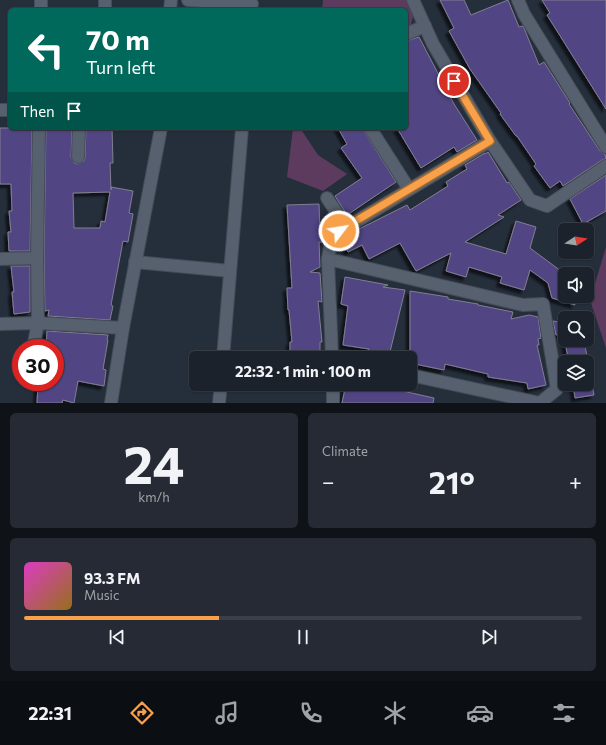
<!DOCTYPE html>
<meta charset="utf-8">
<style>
body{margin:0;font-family:Commissioner,sans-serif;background:#252a34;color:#f1f3f6;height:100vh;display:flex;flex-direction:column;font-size:15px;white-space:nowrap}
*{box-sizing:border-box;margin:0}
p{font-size:13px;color:#a0a4a9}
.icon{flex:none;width:22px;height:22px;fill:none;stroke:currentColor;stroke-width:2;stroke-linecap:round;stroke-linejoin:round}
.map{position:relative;height:403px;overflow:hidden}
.sheet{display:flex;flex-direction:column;gap:10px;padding:10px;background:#0f1318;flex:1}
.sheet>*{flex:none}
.banner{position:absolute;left:8px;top:8px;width:400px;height:122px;border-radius:6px;box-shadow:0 1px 3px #0004,0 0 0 1px #3a3f48;background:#00695c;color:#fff;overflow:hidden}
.needle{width:26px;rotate:78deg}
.buttons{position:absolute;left:558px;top:223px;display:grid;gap:8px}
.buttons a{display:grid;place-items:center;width:36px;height:36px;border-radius:6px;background:#1c222c;box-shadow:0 1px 3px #0004,0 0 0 1px #3a3f48;font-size:20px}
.speed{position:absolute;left:12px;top:339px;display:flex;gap:8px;font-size:20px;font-weight:700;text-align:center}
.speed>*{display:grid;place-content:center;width:52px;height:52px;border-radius:50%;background:#1c222c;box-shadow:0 1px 3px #0004,0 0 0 1px #3a3f48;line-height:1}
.speed .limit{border:6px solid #d22;background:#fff;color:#111}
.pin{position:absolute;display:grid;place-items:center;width:34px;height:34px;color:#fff;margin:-17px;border:2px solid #fff;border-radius:50%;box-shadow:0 1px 4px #0007}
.me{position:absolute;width:44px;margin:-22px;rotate:59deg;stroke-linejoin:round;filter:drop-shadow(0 0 3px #0008)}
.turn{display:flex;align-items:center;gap:14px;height:84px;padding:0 12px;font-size:18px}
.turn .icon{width:52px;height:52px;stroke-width:2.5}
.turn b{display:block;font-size:28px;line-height:34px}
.then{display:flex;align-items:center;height:38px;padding:0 12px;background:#0003;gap:8px;font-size:15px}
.big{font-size:30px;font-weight:700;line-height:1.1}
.sheet .card{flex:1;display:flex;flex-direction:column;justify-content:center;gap:6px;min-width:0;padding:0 14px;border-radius:6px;background:#252a34}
.sheet .dial{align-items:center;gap:0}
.dial b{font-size:52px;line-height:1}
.song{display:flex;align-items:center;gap:12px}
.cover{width:48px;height:48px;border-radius:6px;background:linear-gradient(135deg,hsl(310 70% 55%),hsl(40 70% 35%))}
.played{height:4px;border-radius:2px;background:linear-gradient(90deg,#f8a14a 35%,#3a3f48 35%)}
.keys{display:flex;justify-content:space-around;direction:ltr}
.heat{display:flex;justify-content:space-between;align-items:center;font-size:22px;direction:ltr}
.sheet .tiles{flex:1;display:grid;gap:10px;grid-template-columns:1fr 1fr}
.card:last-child{grid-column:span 2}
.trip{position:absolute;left:189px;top:351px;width:228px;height:40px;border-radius:6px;background:#1c222c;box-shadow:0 1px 3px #0004,0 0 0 1px #3a3f48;font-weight:700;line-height:40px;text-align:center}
.menu{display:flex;height:64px;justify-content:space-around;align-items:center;background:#0b0e12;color:#a0a4a9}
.menu .icon{width:28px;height:28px}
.menu .active{color:#f8a14a}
.menu b{font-size:18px;color:#f1f3f6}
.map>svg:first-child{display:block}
</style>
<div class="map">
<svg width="606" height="403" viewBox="0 0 606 403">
<defs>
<filter id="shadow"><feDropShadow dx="-3.5" dy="3.5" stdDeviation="1" flood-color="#0009"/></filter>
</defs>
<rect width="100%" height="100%" fill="#252e3b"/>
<g fill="#5c3b5f">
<polygon points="323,0 406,0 413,17 410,27 406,28 406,10 322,10"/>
<polygon points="293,128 300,128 318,155 347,174 323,191 287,177"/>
<polygon points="606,247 606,348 590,300"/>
</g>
<g fill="#514484" stroke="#817f91" fill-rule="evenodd" filter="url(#shadow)">
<polygon points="440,0 464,0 471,15 508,0 519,27 523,26 524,28 539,65 544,62 570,103 569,104 600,151 605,154 606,159 602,160 563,186 560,181 550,188 534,166 536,164 517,136 516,136 500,114 501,113 470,69 449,31 454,28"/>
<polygon points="542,0 606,0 606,109 547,15 550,13"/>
<polygon points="419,37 454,104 477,140 457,152 454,147 421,168 397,128 406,128 406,41"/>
<polygon points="0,128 32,128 30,251 9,251 8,232 11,232 9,211 12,211 11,184 0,184"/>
<path d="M46 128H72L71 157 74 163 78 164 84 161 85 158 86 128H112L113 163H110L111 190V187L133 191 129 213 133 214 128 242 123 241 111 305 113 306 110 320 48 316 49 310 45 311 44 258ZM110 192 105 222 101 221 100 228H74L73 193Z"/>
<polygon points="338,128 362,128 396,182 347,215 335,196 362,178 341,148 347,144"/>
<polygon points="488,152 507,183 509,182 521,200 498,215 504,217 465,242 506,254 516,221 536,227 530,248 565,274 565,296 573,296 575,305 552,298 548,283 530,270 524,290 500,283 502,277 469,267 466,277 446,271 451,253 416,271 400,243 369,259 362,245 348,252 343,241 356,234 358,232 357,230 407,205 410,210 448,186 446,182 467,169 465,165 485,153 485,154"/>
<polygon points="606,175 606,211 583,224 570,199"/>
<polygon points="319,204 320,234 324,240 323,242 319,242 320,267 310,272 320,273 322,302 318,301 322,342 320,342 320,358 290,358 290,342 292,342 289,310 288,310 287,288 292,288 287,205"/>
<polygon points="11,266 30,266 30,312 14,314 12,292 14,292"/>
<polygon points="345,277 388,285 383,287 405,290 389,356 368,351 369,349 343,345 348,306 341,304"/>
<polygon points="410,291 448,297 448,299 478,304 478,305 513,312 511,319 529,315 538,317 541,338 538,339 539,345 537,345 546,385 528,389 527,383 488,377 488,374 445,364 444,370 410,363"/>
<polygon points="553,321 565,323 565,340 584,340 594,395 575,398 573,384 587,384 587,362 569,362 563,333 556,335"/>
<polygon points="47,331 108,335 107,340 108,340 103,369 106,370 104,386 78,381 74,403 63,400 62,403 37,403 38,386 43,386 43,382 55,382 55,348 46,348"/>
<polygon points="346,384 387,384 399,387 398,390 434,398 433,403 342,403"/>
</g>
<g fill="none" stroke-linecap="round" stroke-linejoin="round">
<defs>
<g id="street">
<polyline points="188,0 252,4"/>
<polyline points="413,0 433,44 490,141 530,200 547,206 606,166"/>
<polyline points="518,0 524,14 606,147"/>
<polyline points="41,10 41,0"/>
<polyline points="105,10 105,0"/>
<polyline points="406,34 425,26"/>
<polyline points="0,110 10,110"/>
<polyline points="370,128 409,189"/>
<polyline points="78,157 79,128"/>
<polyline points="327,198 346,227"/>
<polyline points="0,259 37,258"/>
<polyline points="328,259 523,305 543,304 557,389 540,403 410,375"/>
<polyline points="135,262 230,271"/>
<polyline points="0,324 38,323 123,328"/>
<polyline points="33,348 38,323 37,258 39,128"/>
<polyline points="223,358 242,128"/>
<polyline points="332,358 328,259 332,236 490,141"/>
<polyline points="333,384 333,403"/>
<polyline points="219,403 221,384"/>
</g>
<g id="secondary">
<polyline points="170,10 171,0"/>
<polyline points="111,403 123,328 161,128"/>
</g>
</defs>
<use href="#street" stroke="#444c57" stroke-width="14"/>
<use href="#secondary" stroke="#444c57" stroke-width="14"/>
<use href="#street" stroke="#56606e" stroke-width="12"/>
<use href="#secondary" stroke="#56606e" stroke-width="12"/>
</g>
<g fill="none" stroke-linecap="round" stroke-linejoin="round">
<defs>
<polyline id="route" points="339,231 490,141 454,81"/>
</defs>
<use href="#route" stroke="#a16930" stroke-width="10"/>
<use href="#route" stroke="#f8a14a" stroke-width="7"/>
</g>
</svg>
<div class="buttons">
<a><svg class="needle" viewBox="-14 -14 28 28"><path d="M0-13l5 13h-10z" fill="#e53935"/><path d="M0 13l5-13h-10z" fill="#a0a4a9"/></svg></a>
<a><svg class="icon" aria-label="sound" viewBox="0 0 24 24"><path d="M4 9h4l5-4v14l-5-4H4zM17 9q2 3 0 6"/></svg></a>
<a><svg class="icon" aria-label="search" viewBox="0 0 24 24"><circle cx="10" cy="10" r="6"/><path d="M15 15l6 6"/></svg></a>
<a><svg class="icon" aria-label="layers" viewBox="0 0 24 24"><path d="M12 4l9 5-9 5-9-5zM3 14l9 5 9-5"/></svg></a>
</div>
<div class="speed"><div class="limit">30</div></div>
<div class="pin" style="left:454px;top:81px;background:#d93025"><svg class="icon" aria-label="arrive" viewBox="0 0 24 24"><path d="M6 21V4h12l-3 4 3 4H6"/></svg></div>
<svg class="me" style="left:339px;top:231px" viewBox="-20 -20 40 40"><circle r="17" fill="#f8a14a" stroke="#fff" stroke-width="3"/><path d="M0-11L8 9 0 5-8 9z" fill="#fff"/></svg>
<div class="trip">22:32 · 1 min · 100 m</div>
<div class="banner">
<div class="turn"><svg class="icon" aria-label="left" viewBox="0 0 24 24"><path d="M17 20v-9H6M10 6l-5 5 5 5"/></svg><div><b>70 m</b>Turn left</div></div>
<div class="then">Then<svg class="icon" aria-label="arrive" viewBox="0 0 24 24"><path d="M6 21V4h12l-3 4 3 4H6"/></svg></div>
</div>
</div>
<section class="sheet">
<div class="tiles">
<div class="card dial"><b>24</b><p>km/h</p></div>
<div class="card"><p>Climate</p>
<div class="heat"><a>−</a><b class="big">21°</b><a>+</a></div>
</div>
<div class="card">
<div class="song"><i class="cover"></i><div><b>93.3 FM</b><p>Music</p></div></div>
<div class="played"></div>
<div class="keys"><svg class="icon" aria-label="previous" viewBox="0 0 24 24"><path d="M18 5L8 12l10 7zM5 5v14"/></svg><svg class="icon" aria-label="pause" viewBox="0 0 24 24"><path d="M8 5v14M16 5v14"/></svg><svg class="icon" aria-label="next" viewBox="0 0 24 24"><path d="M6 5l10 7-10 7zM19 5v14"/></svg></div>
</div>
</div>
</section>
<nav class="menu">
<b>22:31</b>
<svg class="icon active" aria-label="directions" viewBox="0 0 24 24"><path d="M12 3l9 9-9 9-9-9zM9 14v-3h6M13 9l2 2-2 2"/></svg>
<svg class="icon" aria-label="music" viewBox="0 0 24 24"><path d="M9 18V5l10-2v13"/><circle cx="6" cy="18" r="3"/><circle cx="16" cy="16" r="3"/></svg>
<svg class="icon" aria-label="phone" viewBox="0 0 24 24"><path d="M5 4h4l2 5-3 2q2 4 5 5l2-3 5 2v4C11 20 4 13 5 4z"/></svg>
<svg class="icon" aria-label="climate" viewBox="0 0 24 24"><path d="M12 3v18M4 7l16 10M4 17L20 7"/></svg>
<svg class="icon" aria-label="car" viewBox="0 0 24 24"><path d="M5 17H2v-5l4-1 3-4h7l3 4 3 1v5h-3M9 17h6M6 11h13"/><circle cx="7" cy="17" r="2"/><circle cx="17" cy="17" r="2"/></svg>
<svg class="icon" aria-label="filters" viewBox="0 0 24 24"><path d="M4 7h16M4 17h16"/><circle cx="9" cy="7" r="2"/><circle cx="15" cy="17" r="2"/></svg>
</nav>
